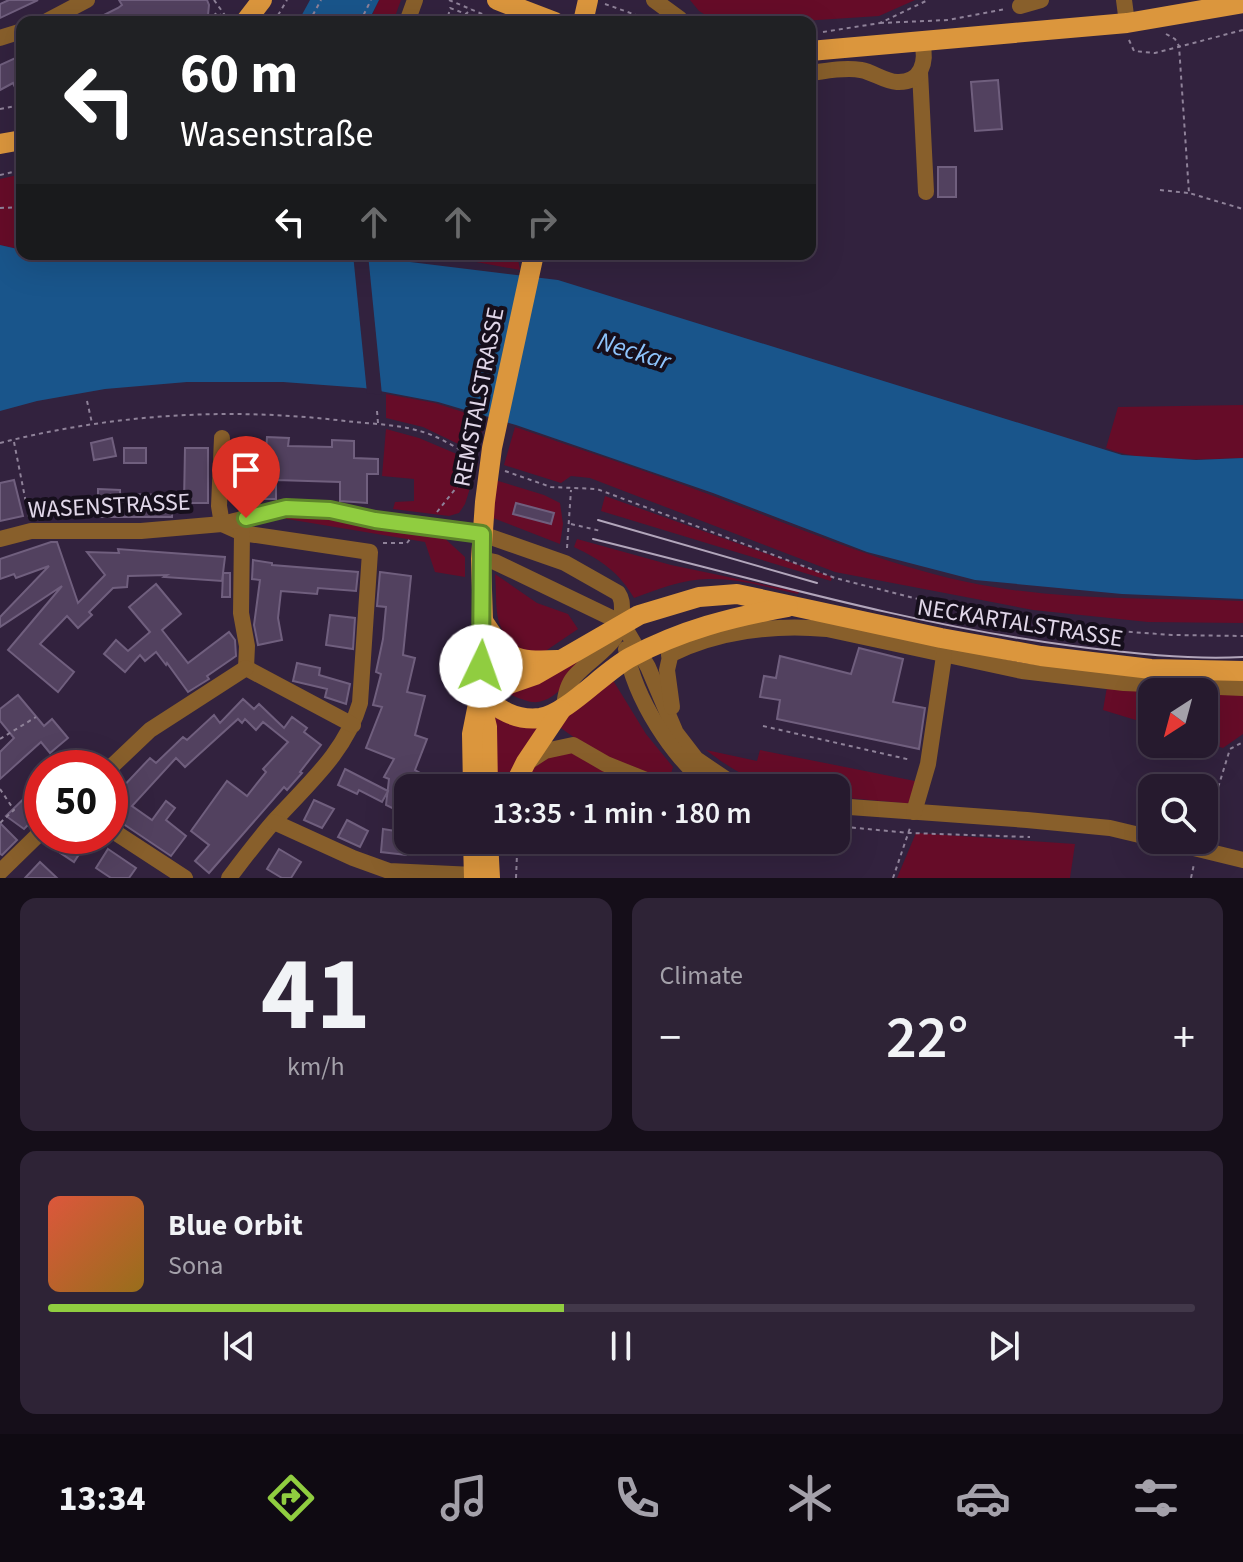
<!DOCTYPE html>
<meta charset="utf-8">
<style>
body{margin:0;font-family:"Source Sans 3",sans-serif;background:#2e2336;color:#f1f3f6;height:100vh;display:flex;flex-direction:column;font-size:30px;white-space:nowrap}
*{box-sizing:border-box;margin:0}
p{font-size:26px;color:#a4a1aa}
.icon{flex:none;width:44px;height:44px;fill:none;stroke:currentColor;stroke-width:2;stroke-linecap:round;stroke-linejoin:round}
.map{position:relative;height:878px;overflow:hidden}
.sheet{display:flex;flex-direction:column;gap:20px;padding:20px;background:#150e19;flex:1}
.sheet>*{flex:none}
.guide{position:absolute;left:16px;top:16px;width:800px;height:244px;border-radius:16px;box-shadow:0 8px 32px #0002,0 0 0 2px #42384a;background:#202124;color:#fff;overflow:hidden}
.needle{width:52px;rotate:216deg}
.buttons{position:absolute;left:1138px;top:678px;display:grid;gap:16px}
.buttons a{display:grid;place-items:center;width:80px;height:80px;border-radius:16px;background:#261a2e;box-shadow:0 8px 32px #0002,0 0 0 2px #42384a;font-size:40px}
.speed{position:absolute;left:24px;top:750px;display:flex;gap:16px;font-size:40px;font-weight:700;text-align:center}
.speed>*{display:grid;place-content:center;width:104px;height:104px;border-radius:50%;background:#261a2e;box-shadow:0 8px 32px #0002,0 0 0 2px #42384a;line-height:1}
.speed .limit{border:12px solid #d22;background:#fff;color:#111}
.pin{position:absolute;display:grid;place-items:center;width:68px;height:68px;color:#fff;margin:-82px -34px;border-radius:50% 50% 50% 0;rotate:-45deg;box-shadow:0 0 8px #0007}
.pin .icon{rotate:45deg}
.me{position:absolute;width:88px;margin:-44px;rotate:3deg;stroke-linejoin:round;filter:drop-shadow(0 0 6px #0008)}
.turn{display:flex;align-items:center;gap:28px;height:168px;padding:0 32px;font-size:36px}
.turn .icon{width:104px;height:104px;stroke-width:2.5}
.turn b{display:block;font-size:56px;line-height:68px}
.lanes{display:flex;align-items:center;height:76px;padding:0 32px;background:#0003;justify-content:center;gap:40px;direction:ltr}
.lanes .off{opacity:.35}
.big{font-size:60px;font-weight:600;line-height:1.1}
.sheet .tile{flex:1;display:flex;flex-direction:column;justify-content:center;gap:12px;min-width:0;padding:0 28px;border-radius:16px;background:#2e2336}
.sheet .dial{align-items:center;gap:0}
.dial b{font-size:104px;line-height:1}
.song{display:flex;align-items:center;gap:24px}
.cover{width:96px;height:96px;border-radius:12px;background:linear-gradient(135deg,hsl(10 70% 55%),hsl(40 70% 35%))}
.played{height:8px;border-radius:4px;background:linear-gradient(90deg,#90cd40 45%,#42384a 45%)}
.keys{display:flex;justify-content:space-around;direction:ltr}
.heat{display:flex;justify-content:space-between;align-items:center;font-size:44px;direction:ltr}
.sheet .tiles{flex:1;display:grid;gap:20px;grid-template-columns:1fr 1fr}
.tile:last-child{grid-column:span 2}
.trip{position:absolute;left:394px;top:774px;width:456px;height:80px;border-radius:16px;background:#261a2e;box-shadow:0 8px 32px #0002,0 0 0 2px #42384a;font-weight:600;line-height:80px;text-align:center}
.tabs{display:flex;height:128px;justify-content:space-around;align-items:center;background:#0f0a12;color:#a4a1aa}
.tabs .icon{width:56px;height:56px}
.tabs .current{color:#90cd40}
.tabs b{font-size:36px;color:#f1f3f6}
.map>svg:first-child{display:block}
</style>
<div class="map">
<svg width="1243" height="878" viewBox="0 0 1243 878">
<rect width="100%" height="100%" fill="#32223e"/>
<g fill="#660c28">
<polygon points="379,0 401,0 393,22 369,22"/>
<polygon points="690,0 915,0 879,16 787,22 717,22 699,11"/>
<polygon points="22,174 22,250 0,245 0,179"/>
<polygon points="433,254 517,254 520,270"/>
<polygon points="386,394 435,403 485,419 477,453 423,427 386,418"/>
<path d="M1243 405V458C1201 459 1144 464 1106 448L1118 407Z"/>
<path d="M515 427C582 450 650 472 716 497 805 530 900 572 994 587 1076 601 1160 598 1243 601V623L1148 622 1033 610 835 572 590 478 571 476 561 483 504 465Z"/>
<polygon points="386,429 419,438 478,463 465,504 459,513 449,516 393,509 395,502 414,501 414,479 382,476"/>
<polygon points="495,480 544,495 560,503 563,524 560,544 493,518"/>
<polygon points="605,496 832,577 831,581 601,511"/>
<polygon points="302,515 441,535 465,557 465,577 435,572 425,542 275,517"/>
<path d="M577 539 671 565 799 592 798 594C770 588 741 579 712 579 686 578 658 589 634 598 619 572 601 560 574 547Z"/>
<path d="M495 574 537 603 568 614 578 629 544 652H520C491 625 498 611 495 574Z"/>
<path d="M591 649C578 666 558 705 532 702 524 701 515 696 508 694Z"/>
<polygon points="611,677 646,734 673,767 668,784 596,753 558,726"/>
<polygon points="1107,687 1152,692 1152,725 1103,710"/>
<polygon points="1243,691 1243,734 1223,748 1204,742 1204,693"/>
<polygon points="495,716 540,727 505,788 493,788"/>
<polygon points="572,748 658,788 635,788 591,773 564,788 522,788 538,761"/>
<path d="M706 750 757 761 760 750 920 782 914 804 836 797V788C775 788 757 789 706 750Z"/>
<polygon points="916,833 1075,844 1070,878 897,878"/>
</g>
<g fill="#19558b">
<polygon points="310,0 379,0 368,22 298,22"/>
<polygon points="0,245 22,250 22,254 64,256 345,254 558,280 1122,455 1196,460 1243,458 1243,599 1122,594 975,580 867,552 713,493 516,425 438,402 364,388 283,382 187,382 105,389 37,401 0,411"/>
</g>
<polygon fill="#32223e" points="353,254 368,254 382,395 367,393"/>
<g fill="#52415f" stroke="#705f7e" stroke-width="2">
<polygon points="9,0 38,0 0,18 0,4"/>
<polygon points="119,0 207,0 209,5 208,15 195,22 90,22 118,8 122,5"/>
<polygon points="22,55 22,102 13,83 0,90 0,65"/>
<polygon points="998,80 1002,129 975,131 971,82"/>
<rect x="938" y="167" width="18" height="30"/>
<polygon points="267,437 289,438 288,446 332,447 332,440 354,441 354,458 378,459 378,474 367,474 367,503 340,501 340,482 276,480 276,499 251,499 252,478 247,478 248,468 239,468 240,452 266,452"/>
<polygon points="112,438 116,456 94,460 91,443"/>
<rect x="124" y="448" width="22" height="15"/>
<polygon points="185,448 208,448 208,503 184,503"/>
<polygon points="14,480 23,516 0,521 0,483"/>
<polygon points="98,489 120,490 120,494 173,495 172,517 98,517"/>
<polygon points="516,503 554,513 551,524 513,514"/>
<polygon points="51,542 57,542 78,603 105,575 87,552 119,553 118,549 225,557 223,573 230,573 230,597 222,597 223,574 222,581 164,577 167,575 128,576 127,587 113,588 89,612 92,615 78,628 67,616 40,644 74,672 58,692 8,650 62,586 0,627 0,617 49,566 16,578 14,574 0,579 0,559"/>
<polygon points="253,560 272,563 272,565 358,572 356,591 318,588 317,594 281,591 278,618 282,640 258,645 254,625 260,580 252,579"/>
<polygon points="380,572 411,576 403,655 415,658 407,692 425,696 415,735 427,739 415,770 447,788 408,788 398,811 386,805 389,779 384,777 394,759 366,748 382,707 373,705 381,674 376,672 383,639 386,607 377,606"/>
<polygon points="156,584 181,614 162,630 188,663 229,632 235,640 236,656 207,676 209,679 188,692 167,663 166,665 156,652 145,661 140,655 125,672 104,654 116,640 128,651 150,632 129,607"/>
<polygon points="330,615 355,618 353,649 326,645"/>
<polygon points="859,648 903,659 893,702 925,708 919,749 777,719 780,700 760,697 764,676 776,678 780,656 851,674"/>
<polygon points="297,663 320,668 319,675 350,684 346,704 325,697 327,689 293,681"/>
<polygon points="18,695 44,726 52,719 68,738 50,753 41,742 0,779 0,752 14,738 0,721 0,709"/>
<polygon points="243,699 254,709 259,704 284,728 292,717 307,728 304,732 321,745 300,772 302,773 287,790 284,787 209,873 195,861 209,845 191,831 227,781 247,796 266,772 263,769 288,742 263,722 256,730 245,719 242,723 238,719 185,767 176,758 132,806 152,820 166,801 175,808 166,820 186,836 171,856 110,815 110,785 118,792 150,758 156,763 183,737 187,740 214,715 220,723"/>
<polygon points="345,769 388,791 382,802 359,790 357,794 338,785"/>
<polygon points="42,781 42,811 24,829 6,816"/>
<polygon points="314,800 334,809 322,828 304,820"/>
<polygon points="347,820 368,831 360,847 338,837"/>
<polygon points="0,823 17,840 2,855 0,854"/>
<polygon points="383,829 408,833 406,855 381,852"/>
<polygon points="58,836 72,836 85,845 74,862 53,848"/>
<polygon points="108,849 136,868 129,878 111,878 96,868"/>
<polygon points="279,849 301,862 291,878 282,878 267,869"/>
<polygon points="40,862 57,878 25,878"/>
</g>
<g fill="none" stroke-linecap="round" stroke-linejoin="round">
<g stroke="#8f8299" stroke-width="2" stroke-dasharray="4 4" stroke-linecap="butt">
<polyline points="214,0 227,18"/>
<polyline points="449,0 501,22"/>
<polyline points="605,4 656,22"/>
<polyline points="208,22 218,11"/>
<polyline points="215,22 221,14"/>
<polyline points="274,22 287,0"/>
<polyline points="309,22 321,0"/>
<polyline points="360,22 371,0"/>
<polyline points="462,22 448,17 450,8 466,14 471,9"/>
<polyline points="880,23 948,20 1006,9"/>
<polyline points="823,32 880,23 928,0"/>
<polyline points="1166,34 1175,39 1179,46 1189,193 1243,209"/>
<polyline points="1129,40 1134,51 1155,53 1243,30"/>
<polyline points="0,109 22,105"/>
<polyline points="0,175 22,170"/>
<polyline points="1160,190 1188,193"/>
<polyline points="0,208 22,207"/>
<polyline points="87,401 92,423"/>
<polyline points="377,411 378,423"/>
<polyline points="14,442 29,518"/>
<path d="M0 443C113 414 229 407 345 421 370 424 398 424 423 432 440 437 456 448 472 456"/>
<polyline points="505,471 551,487 597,489 835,578 918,599 1014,619 1090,629 1172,635 1243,636"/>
<polyline points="437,512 464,478 472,458"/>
<polyline points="571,524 601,531"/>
<polyline points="383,543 407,543 410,539"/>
<polyline points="567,548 571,490"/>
<polyline points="763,726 911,760"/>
<polyline points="0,739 36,717"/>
<polyline points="573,788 592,777 600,779"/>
<polyline points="0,789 14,810 0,823"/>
<polyline points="836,826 909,833 1030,837"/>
<polyline points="1204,833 1230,749 1243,742"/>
<polyline points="516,878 517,854 526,840"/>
<polyline points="893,878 911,825"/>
<polyline points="1191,878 1194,864"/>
</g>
<g stroke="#885f2b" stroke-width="16">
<polyline points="654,0 680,19"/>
<polyline points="1124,0 1127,23"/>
<polyline points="1020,6 1041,0"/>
<polyline points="45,22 87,0"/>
<polyline points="407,22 415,0"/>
<polyline points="0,38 22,31"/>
<polyline points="920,72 926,192"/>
<path d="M810 73C827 71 844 67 861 70 873 72 884 81 897 82 922 83 927 61 922 42"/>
<path d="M222 524 242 533 370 552 360 703C346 751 309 783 276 819 259 838 244 858 229 878"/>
<polyline points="222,524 219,506 222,438"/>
<polyline points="242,533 241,613 247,646 246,668"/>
<path d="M0 539 31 531H141L222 524 286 508 330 510 375 520 482 534 565 563 618 593C622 599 622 603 622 611 623 645 594 654 574 677 567 685 565 696 564 707"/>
<polyline points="481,559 495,562 622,623"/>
<polyline points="622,623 648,667 676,733 696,759 739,788"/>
<path d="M626 649C634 697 673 761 714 788"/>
<path d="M669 655C717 631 774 624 827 629L1022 671 1124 683 1243 688"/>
<polyline points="246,668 353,725"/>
<polyline points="672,707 667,670 672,648"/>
<polyline points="528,762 545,751 573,745 606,764 666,788"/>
<polyline points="110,768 150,730 246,668"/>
<polyline points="836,806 1027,820 1110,828 1152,838"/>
<polyline points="914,812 928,764 944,656"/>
<polyline points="274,822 353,858 389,871 474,875"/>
<polyline points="110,829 185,878"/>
<polyline points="1161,840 1243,860"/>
<polyline points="0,872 42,831"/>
</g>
<g stroke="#db963d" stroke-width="20">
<polyline points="497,0 555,22"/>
<polyline points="245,22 262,0"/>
<polyline points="583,22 588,0"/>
<polyline points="810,51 1127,23 1243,3"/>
<polyline points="0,144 22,140"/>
<path d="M483 621C508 659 512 662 558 660"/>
<polyline points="480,694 535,675 639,615 699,597 737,594 941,638 1041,656 1151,669 1243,671"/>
<path d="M480 694C498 709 515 721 540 718 567 714 604 671 631 657 681 630 732 617 788 607"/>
<polyline points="482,706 487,727 488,788"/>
<polyline points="473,788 472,734 480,694 483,621 481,559 485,502 492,448 534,254"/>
<polyline points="513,788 526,762 561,710"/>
<polyline points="473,840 474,878"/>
<polyline points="488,840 490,878"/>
</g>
<g stroke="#b2a6bb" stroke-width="2">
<polyline points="598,520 817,583"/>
<path d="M593 539C752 578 911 625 1073 646 1129 653 1187 660 1243 657"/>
</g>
</g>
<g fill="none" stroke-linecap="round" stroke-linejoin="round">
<defs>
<polyline id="route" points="246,518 286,508 330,510 375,520 482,534 481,666"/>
</defs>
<use href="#route" stroke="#5e852a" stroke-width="20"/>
<use href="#route" stroke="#90cd40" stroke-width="14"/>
</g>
<g text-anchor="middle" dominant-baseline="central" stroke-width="8" stroke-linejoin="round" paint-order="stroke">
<g font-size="24" fill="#e1d7e9" stroke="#160f1c">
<text transform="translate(479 397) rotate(-79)">REMSTALSTRASSE</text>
<text transform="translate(109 506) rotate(-3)">WASENSTRASSE</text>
<text transform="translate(1020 623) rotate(9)">NECKARTALSTRASSE</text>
</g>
<g font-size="26" font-style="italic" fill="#8ec4fc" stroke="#160f1c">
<text transform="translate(634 351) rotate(17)">Neckar</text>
</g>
</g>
</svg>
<div class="buttons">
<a><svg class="needle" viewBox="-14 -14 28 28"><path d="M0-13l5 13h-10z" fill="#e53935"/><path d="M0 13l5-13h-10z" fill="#a4a1aa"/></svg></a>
<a><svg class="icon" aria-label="search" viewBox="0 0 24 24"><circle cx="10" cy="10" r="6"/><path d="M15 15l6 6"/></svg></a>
</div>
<div class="speed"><div class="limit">50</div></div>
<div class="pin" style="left:246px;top:518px;background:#d93025"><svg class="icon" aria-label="arrive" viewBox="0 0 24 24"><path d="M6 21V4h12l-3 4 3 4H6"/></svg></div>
<svg class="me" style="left:481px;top:666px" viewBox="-20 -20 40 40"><circle r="19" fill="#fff"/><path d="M0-13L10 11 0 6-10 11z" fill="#90cd40"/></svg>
<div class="trip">13:35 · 1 min · 180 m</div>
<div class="guide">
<div class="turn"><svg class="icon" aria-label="left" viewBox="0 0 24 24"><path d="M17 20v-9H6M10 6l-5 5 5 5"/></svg><div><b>60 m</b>Wasenstraße</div></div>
<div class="lanes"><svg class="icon" aria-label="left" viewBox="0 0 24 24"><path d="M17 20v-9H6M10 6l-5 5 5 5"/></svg><svg class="icon off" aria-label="ahead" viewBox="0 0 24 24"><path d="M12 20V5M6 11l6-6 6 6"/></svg><svg class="icon off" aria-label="ahead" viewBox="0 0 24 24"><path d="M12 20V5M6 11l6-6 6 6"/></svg><svg class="icon off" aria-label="right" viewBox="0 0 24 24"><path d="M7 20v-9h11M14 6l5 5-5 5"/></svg></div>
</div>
</div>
<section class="sheet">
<div class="tiles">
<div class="tile dial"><b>41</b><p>km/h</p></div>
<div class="tile"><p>Climate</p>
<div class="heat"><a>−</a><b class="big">22°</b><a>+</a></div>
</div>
<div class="tile">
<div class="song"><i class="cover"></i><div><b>Blue Orbit</b><p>Sona</p></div></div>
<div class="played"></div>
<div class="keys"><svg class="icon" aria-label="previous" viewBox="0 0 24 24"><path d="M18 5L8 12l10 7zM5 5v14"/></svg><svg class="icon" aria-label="pause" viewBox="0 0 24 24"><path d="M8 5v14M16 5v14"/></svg><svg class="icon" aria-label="next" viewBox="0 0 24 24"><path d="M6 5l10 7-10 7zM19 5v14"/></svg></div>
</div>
</div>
</section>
<nav class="tabs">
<b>13:34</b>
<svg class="icon current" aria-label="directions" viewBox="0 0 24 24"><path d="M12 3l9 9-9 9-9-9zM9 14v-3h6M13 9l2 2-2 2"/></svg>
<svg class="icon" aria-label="music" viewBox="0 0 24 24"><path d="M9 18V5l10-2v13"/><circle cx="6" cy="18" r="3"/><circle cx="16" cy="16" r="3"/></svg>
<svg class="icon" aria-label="phone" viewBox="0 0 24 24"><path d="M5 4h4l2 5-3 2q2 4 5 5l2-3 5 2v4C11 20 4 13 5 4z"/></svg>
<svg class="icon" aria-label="climate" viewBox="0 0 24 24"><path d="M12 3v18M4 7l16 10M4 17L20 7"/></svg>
<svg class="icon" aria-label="car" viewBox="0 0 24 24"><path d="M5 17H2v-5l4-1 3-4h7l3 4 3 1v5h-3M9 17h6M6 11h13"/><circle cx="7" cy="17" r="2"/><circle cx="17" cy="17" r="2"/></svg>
<svg class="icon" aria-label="filters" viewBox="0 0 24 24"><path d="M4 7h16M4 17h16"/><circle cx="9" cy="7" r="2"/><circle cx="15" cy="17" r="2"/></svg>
</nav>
